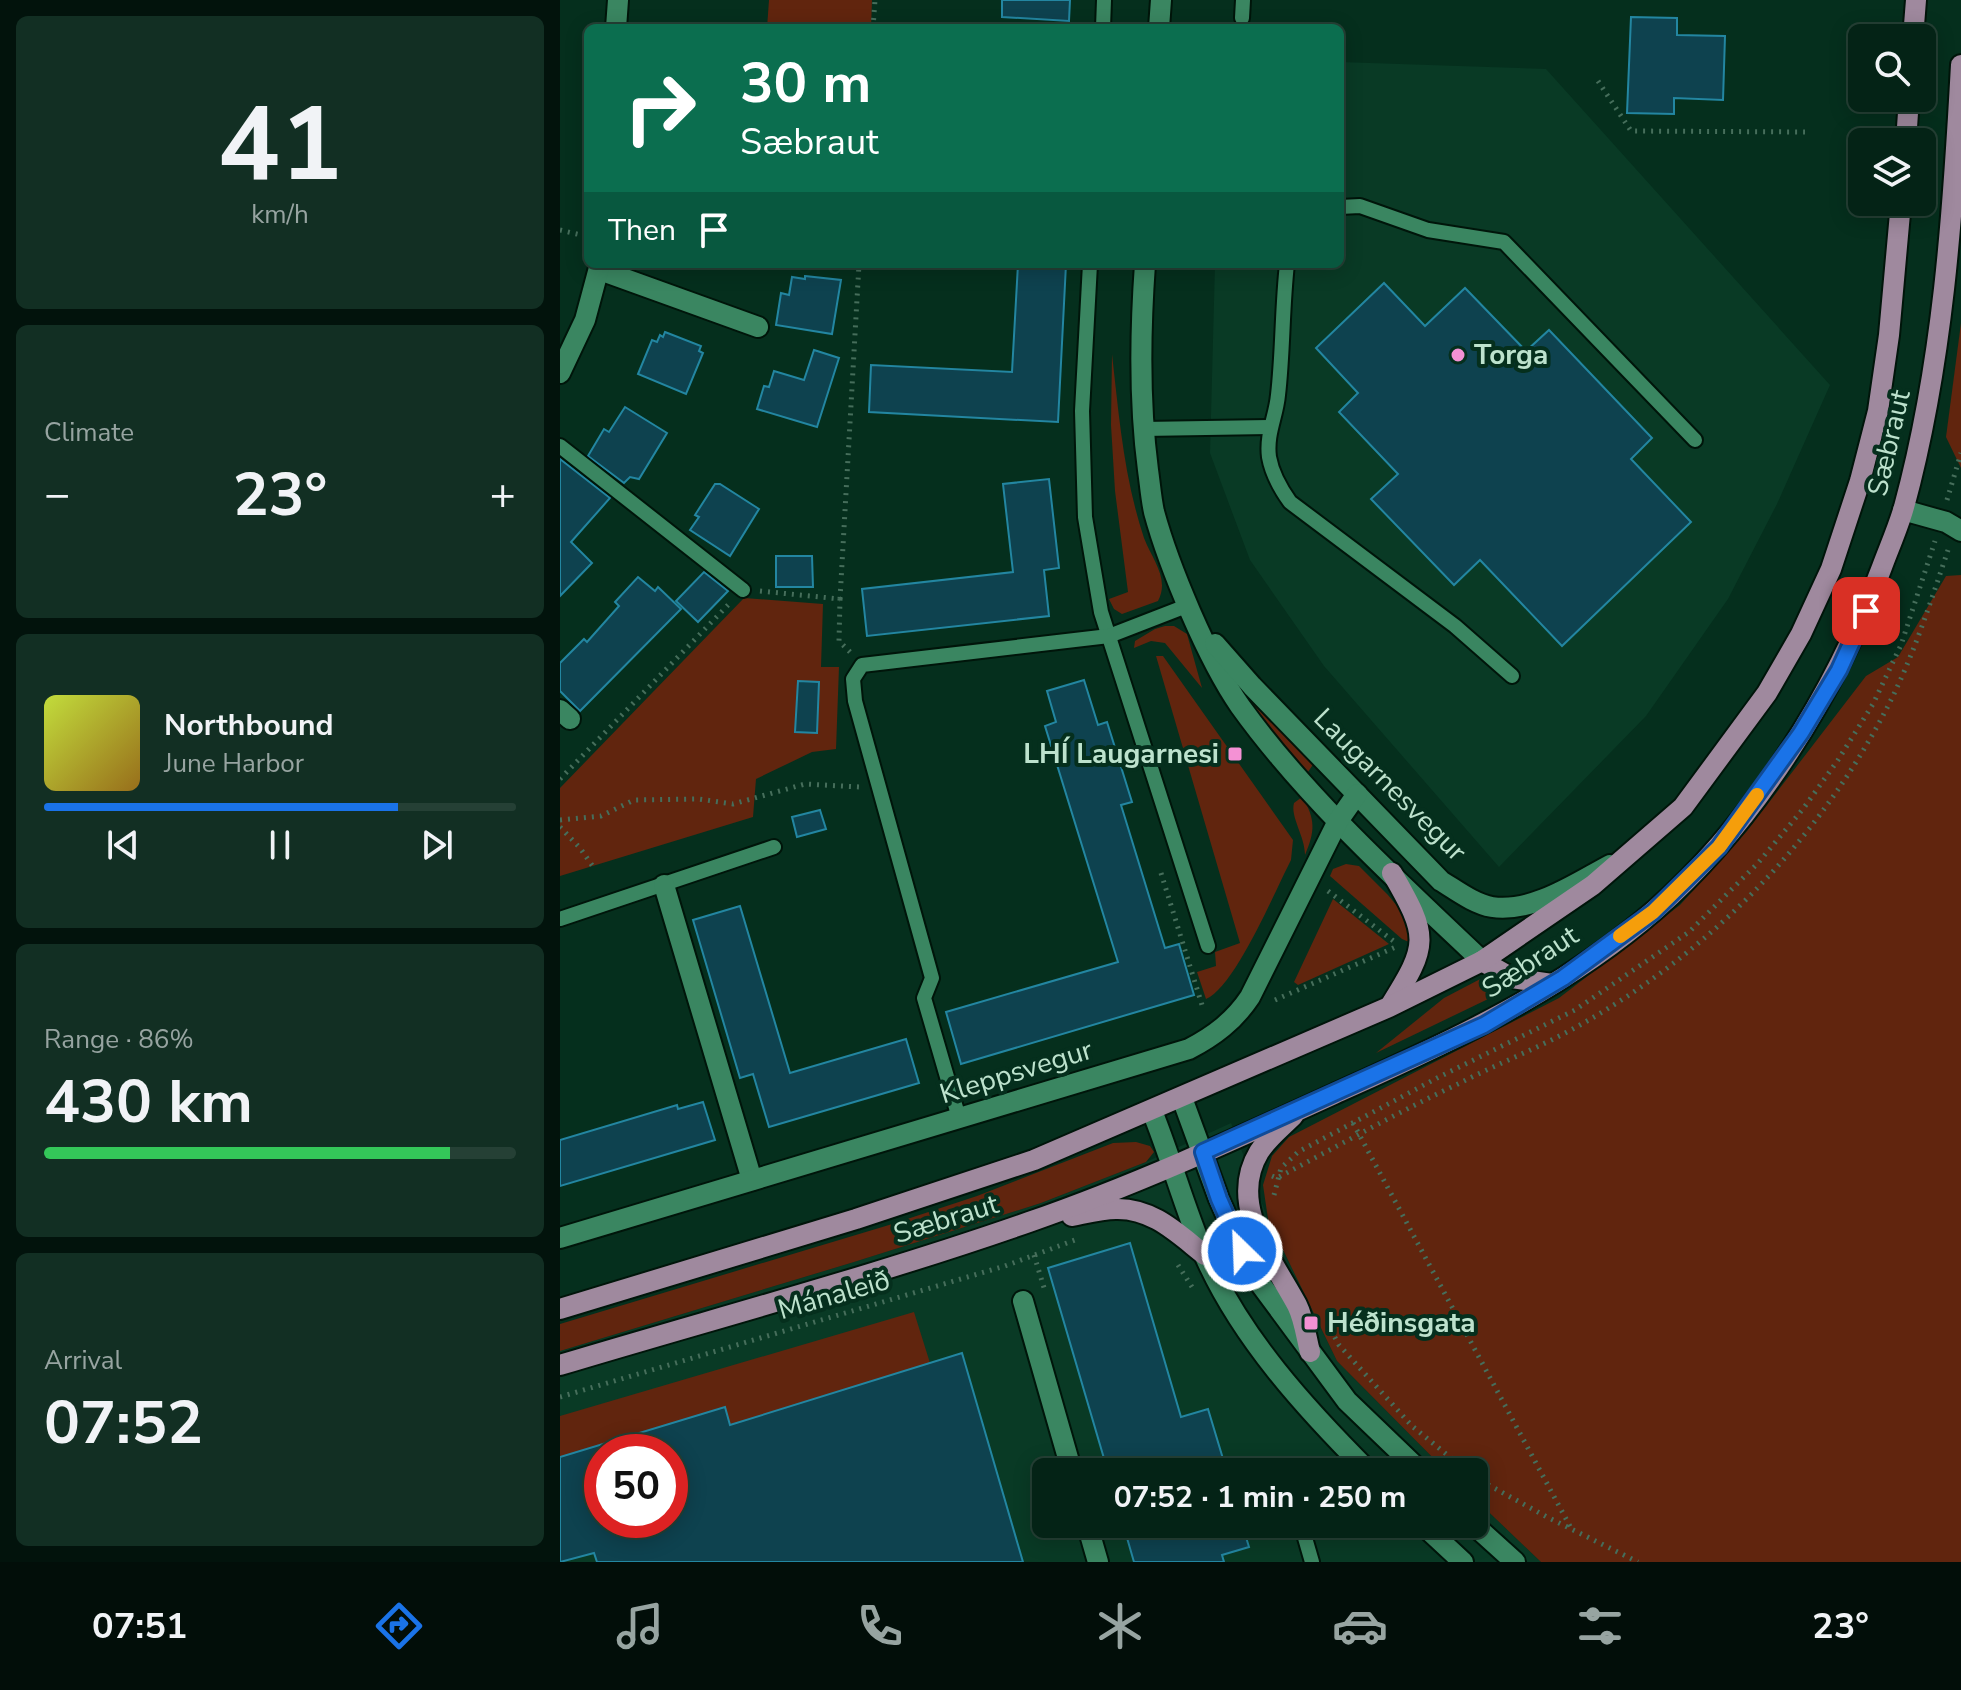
<!DOCTYPE html>
<meta charset="utf-8">
<style>
body{margin:0;font-family:"Nunito Sans",sans-serif;background:#122f23;color:#f1f3f6;height:100vh;display:flex;flex-direction:column;font-size:30px;white-space:nowrap}
*{box-sizing:border-box;margin:0}
p{font-size:26px;color:#97a4a1}
.icon{flex:none;width:44px;height:44px;fill:none;stroke:currentColor;stroke-width:2;stroke-linecap:round;stroke-linejoin:round}
.map{position:relative;flex:1;overflow:hidden}
.sheet{display:flex;flex-direction:column;gap:16px;padding:16px;background:#02130c;width:560px}
.sheet>*{flex:none}
.guide{position:absolute;left:24px;top:24px;width:760px;height:244px;border-radius:12px;box-shadow:0 4px 20px #0003,0 0 0 2px #254035;background:#0b6e4f;color:#fff;overflow:hidden}
.controls{position:absolute;left:1288px;top:24px;display:grid;gap:16px}
.controls a{display:grid;place-items:center;width:88px;height:88px;border-radius:12px;background:#042316;box-shadow:0 4px 20px #0003,0 0 0 2px #254035;font-size:40px}
.speed{position:absolute;left:24px;top:1434px;display:flex;gap:16px;font-size:40px;font-weight:700;text-align:center}
.speed>*{display:grid;place-content:center;width:104px;height:104px;border-radius:50%;background:#042316;box-shadow:0 4px 20px #0003,0 0 0 2px #254035;line-height:1}
.speed .limit{border:12px solid #d22;background:#fff;color:#111}
.pin{position:absolute;display:grid;place-items:center;width:68px;height:68px;color:#fff;margin:-34px;border-radius:16px;box-shadow:0 4px 12px #0006}
.me{position:absolute;width:88px;margin:-44px;rotate:336deg;stroke-linejoin:round;filter:drop-shadow(0 0 6px #0008)}
.turn{display:flex;align-items:center;gap:28px;height:168px;padding:0 24px;font-size:36px}
.turn .icon{width:104px;height:104px;stroke-width:2.5}
.turn b{display:block;font-size:56px;line-height:68px}
.then{display:flex;align-items:center;height:76px;padding:0 24px;background:#0003;gap:16px;font-size:30px}
.big{font-size:60px;font-weight:700;line-height:1.1}
.sheet .widget{flex:1;display:flex;flex-direction:column;justify-content:center;gap:12px;min-width:0;padding:0 28px;border-radius:12px;background:#122f23}
.sheet .dial{align-items:center;gap:0}
.dial b{font-size:104px;line-height:1}
.song{display:flex;align-items:center;gap:24px}
.cover{width:96px;height:96px;border-radius:12px;background:linear-gradient(135deg,hsl(70 70% 55%),hsl(40 70% 35%))}
.played{height:8px;border-radius:4px;background:linear-gradient(90deg,#1a73e8 75%,#254035 75%)}
.keys{display:flex;justify-content:space-around;direction:ltr}
.heat{display:flex;justify-content:space-between;align-items:center;font-size:44px;direction:ltr}
.charge{height:12px;border-radius:6px;background:linear-gradient(90deg,#34c759 86%,#254035 0)}
.trip{position:absolute;left:472px;top:1458px;width:456px;height:80px;border-radius:12px;background:#042316;box-shadow:0 4px 20px #0003,0 0 0 2px #254035;font-weight:700;line-height:80px;text-align:center}
.menu{display:flex;height:128px;justify-content:space-around;align-items:center;background:#020e09;color:#97a4a1}
.menu .icon{width:56px;height:56px}
.menu .selected{color:#1a73e8}
.menu b{font-size:36px;color:#f1f3f6}
main{display:flex;flex:1;min-height:0}
.map>svg:first-child{display:block}
</style>
<main>
<section class="sheet">
<div class="widget dial"><b>41</b><p>km/h</p></div>
<div class="widget"><p>Climate</p>
<div class="heat"><a>−</a><b class="big">23°</b><a>+</a></div>
</div>
<div class="widget">
<div class="song"><i class="cover"></i><div><b>Northbound</b><p>June Harbor</p></div></div>
<div class="played"></div>
<div class="keys"><svg class="icon" aria-label="previous" viewBox="0 0 24 24"><path d="M18 5L8 12l10 7zM5 5v14"/></svg><svg class="icon" aria-label="pause" viewBox="0 0 24 24"><path d="M8 5v14M16 5v14"/></svg><svg class="icon" aria-label="next" viewBox="0 0 24 24"><path d="M6 5l10 7-10 7zM19 5v14"/></svg></div>
</div>
<div class="widget"><p>Range · 86%</p><b class="big">430 km</b><div class="charge"></div></div>
<div class="widget"><p>Arrival</p><b class="big">07:52</b></div>
</section>
<div class="map">
<svg width="1401" height="1562" viewBox="0 0 1401 1562">
<rect width="100%" height="100%" fill="#052f1d"/>
<g fill="#093a25" fill-rule="evenodd">
<polygon points="780,62 986,69 1270,385 1217,504 1168,599 1086,716 939,867 764,666 690,560 650,453 655,264 780,264"/>
<path d="M671 1123 708 1219 777 1361 887 1472H486V1524H914V1498L981 1562H0V1351L294 1262 481 1203 586 1162ZM42 1452H110V1520H42Z"/>
</g>
<g fill="#61250e">
<polygon points="209,0 312,0 311,28 207,28"/>
<polygon points="1401,323 1401,468 1386,437"/>
<path d="M552 354C559 416 564 478 584 538 592 559 610 579 598 601L562 614 554 609 549 599 568 592 555 491 551 425Z"/>
<polygon points="1401,575 1401,1562 981,1562 914,1498 914,1472 887,1472 777,1361 708,1219 703,1185 712,1156 729,1137 999,998 1120,905 1187,831 1306,676 1338,657 1386,576"/>
<polygon points="184,598 263,604 261,667 279,667 276,749 252,752 196,779 193,817 0,876 0,788"/>
<polygon points="605,626 614,626 627,634 642,688 605,643 591,641 574,648 575,641 595,629"/>
<path d="M596 656H603L733 840 731 860C715 891 675 987 646 999L637 972 656 966 655 952 680 943Z"/>
<polygon points="688,699 694,699 754,763 748,772 706,730 687,706"/>
<path d="M742 797C756 819 755 832 745 855 745 836 730 817 734 803Z"/>
<polygon points="786,864 799,866 828,895 842,912 851,929 851,943 842,939 770,876 773,869"/>
<polygon points="773,899 829,944 738,985 734,982"/>
<polygon points="926,976 951,988 816,1053 884,998"/>
<polygon points="576,1142 590,1146 594,1152 586,1162 481,1203 294,1262 0,1351 0,1324 329,1225 417,1196 553,1143"/>
<polygon points="354,1312 370,1363 170,1425 165,1408 3,1456 0,1495 0,1416"/>
</g>
<g fill="#0e424f" stroke="#2386a1" stroke-width="2" fill-rule="evenodd">
<polygon points="442,0 510,0 509,21 442,17"/>
<polygon points="1071,17 1117,18 1117,35 1165,36 1163,100 1114,98 1114,114 1067,113"/>
<polygon points="458,264 506,264 498,422 309,412 311,365 452,372"/>
<polygon points="245,276 281,280 272,334 216,325 221,293 229,295 232,277 245,279"/>
<polygon points="824,283 865,326 905,288 966,351 989,330 1092,438 1071,459 1131,522 1002,646 920,560 894,585 811,499 838,474 779,412 798,393 756,348"/>
<polygon points="105,332 141,346 139,351 143,353 126,394 78,374 92,340 97,342 100,335 103,337"/>
<polygon points="254,350 279,358 257,427 197,409 204,386 209,387 214,371 244,380"/>
<polygon points="65,407 107,433 79,479 70,477 64,483 28,456 44,429 49,432"/>
<polygon points="0,459 50,498 11,542 32,563 0,596"/>
<polygon points="489,479 499,568 484,570 489,616 307,636 302,589 453,572 443,484"/>
<polygon points="155,484 160,484 199,509 170,556 130,530 139,517 135,515"/>
<polygon points="216,556 252,556 253,587 216,587"/>
<polygon points="144,572 168,591 138,622 116,601"/>
<polygon points="78,577 95,591 98,587 121,609 20,711 0,691 0,663 24,639 27,642 59,606 55,602"/>
<polygon points="524,680 538,725 547,722 572,802 561,805 605,948 619,944 634,995 401,1064 386,1012 558,962 485,726 496,722 487,691"/>
<polygon points="238,681 259,682 257,733 235,732"/>
<polygon points="260,810 266,829 237,837 232,817"/>
<polygon points="180,906 230,1073 346,1039 359,1083 209,1127 193,1074 180,1078 133,920"/>
<polygon points="143,1102 155,1140 0,1186 0,1140 117,1105 118,1109"/>
<polygon points="570,1243 621,1417 648,1409 667,1472 548,1472 488,1268"/>
<path d="M402 1353 463 1562H37L34 1553 0 1562V1457L165 1407 170 1425ZM42 1452H110V1520H42Z"/>
<polygon points="563,1524 682,1524 689,1547 662,1555 664,1562 574,1562"/>
</g>
<g fill="none" stroke-linecap="round" stroke-linejoin="round">
<defs>
<g id="service">
<polyline points="682,18 683,0"/>
<polyline points="543,28 544,0"/>
<polyline points="780,207 800,206 868,230 944,242 1135,440"/>
<polyline points="530,264 522,411 525,517 541,612 648,946"/>
<path d="M727 264C722 308 723 352 718 395 716 417 706 434 709 457 712 474 720 488 730 502L895 626 952 676"/>
<polyline points="583,429 709,427"/>
<polyline points="0,446 183,590"/>
<polyline points="0,919 214,847"/>
<polyline points="399,1118 364,998 372,978 295,701 293,679 302,665 549,636 629,605"/>
<polyline points="741,1524 752,1562"/>
</g>
<g id="minor">
<polyline points="56,28 58,0"/>
<polyline points="599,28 601,0"/>
<path d="M585 264C580 333 579 402 588 470 590 484 591 498 594 512 609 567 648 660 680 706 746 798 840 883 922 961"/>
<polyline points="40,270 198,327"/>
<polyline points="0,373 25,320 40,264"/>
<polyline points="1343,510 1386,522 1401,531"/>
<path d="M655 644 692 686 881 881C896 890 914 904 932 907 973 913 1016 883 1050 865"/>
<polyline points="0,710 10,719"/>
<polyline points="104,885 192,1180"/>
<path d="M0 1238 629 1049C654 1036 674 1021 690 997L778 821 797 794"/>
<polyline points="463,1301 512,1472"/>
<polyline points="527,1524 538,1562"/>
</g>
<g id="secondary">
<polyline points="622,1098 659,1199 682,1251 702,1286 787,1401 861,1472"/>
<path d="M592 1111C611 1158 624 1207 644 1254 680 1337 746 1409 809 1472"/>
<polyline points="862,1524 903,1562"/>
<polyline points="913,1524 955,1562"/>
</g>
<g id="primary">
<polyline points="1353,38 1356,0"/>
<polyline points="1346,142 1349,98"/>
<polyline points="922,961 952,978 992,984"/>
<path d="M830 1006C869 944 869 937 832 873"/>
<path d="M733 1116C722 1127 707 1139 699 1152 667 1205 713 1260 737 1305 744 1319 746 1336 750 1352"/>
<path d="M512 1216C527 1213 542 1209 556 1209 593 1208 618 1234 645 1255"/>
<polyline points="0,1309 296,1219 474,1160 829,1007 922,961 1033,885 1123,807 1207,693 1241,634 1271,569 1300,481 1318,411 1329,335 1341,202"/>
<path d="M0 1365C156 1318 315 1276 469 1222 576 1185 680 1137 783 1090 892 1041 1003 990 1095 910 1196 821 1275 693 1322 567 1329 548 1338 528 1344 507 1383 364 1393 213 1401 65"/>
</g>
</defs>
<use href="#service" stroke="#00150a" stroke-width="18"/>
<use href="#minor" stroke="#00150a" stroke-width="24"/>
<use href="#secondary" stroke="#00150a" stroke-width="24"/>
<use href="#primary" stroke="#00150a" stroke-width="24"/>
<g stroke="#466e5b" stroke-width="5" stroke-dasharray="2 6" stroke-linecap="butt">
<polyline points="313,28 315,0"/>
<polyline points="1038,81 1071,131 1245,132"/>
<polyline points="0,230 21,235"/>
<polyline points="1387,500 1401,453"/>
<polyline points="200,591 280,599 279,641 290,652"/>
<polyline points="280,599 299,264"/>
<polyline points="0,779 169,604"/>
<polyline points="0,820 41,816 74,800 139,799 173,804 245,784 300,787"/>
<polyline points="0,827 20,848 34,868"/>
<polyline points="601,873 642,1005"/>
<polyline points="768,891 836,943"/>
<polyline points="715,1000 838,946"/>
<polyline points="793,1123 1012,1530"/>
<path d="M712 1176 717 1178C778 1146 838 1112 900 1083 939 1063 981 1047 1020 1025 1152 951 1261 838 1330 702 1354 654 1371 601 1388 550"/>
<polyline points="714,1195 721,1168 738,1152 877,1078 1015,1010 1129,932 1198,863 1243,809 1278,760 1313,704 1341,645 1375,541"/>
<polyline points="474,1255 485,1291"/>
<polyline points="618,1265 632,1287"/>
<polyline points="771,1330 779,1345 852,1426 908,1472"/>
<polyline points="0,1397 445,1266 515,1240"/>
<polyline points="914,1477 987,1517 1078,1562"/>
<polyline points="826,1524 843,1539"/>
</g>
<use href="#service" stroke="#3a8661" stroke-width="14"/>
<use href="#minor" stroke="#3a8661" stroke-width="20"/>
<use href="#secondary" stroke="#3a8661" stroke-width="20"/>
<use href="#primary" stroke="#9f899e" stroke-width="20"/>
</g>
<g fill="none" stroke-linecap="round" stroke-linejoin="round">
<defs>
<polyline id="route" points="682,1251 659,1199 643,1152 924,1025 1003,978 1093,912 1159,847 1241,733 1279,670 1306,611"/>
</defs>
<use href="#route" stroke="#114b97" stroke-width="20"/>
<use href="#route" stroke="#1a73e8" stroke-width="14"/>
<polyline stroke="#f59e0b" stroke-width="14" points="1060,936 1093,912 1159,847 1197,795"/>
</g>
<g fill="#f491d4" stroke="#052f1d" stroke-width="3">
<circle cx="898" cy="355" r="8"/>
<rect x="667" y="746" width="16" height="16" rx="4"/>
<rect x="743" y="1315" width="16" height="16" rx="4"/>
</g>
<g text-anchor="middle" dominant-baseline="central" stroke-width="8" stroke-linejoin="round" paint-order="stroke">
<g font-size="28" font-weight="bold" fill="#bde2cd" stroke="#052f1d" text-anchor="start">
<text x="914" y="355">Torga</text>
<text x="659" y="754" text-anchor="end">LHÍ Laugarnesi</text>
<text x="767" y="1323">Héðinsgata</text>
</g>
<g font-size="28" fill="#bde2cd" stroke="#052f1d">
<text transform="translate(1329 443) rotate(-77)">Sæbraut</text>
<text transform="translate(830 785) rotate(45)">Laugarnesvegur</text>
<text transform="translate(970 962) rotate(-33)">Sæbraut</text>
<text transform="translate(456 1072) rotate(-17)">Kleppsvegur</text>
<text transform="translate(386 1219) rotate(-17)">Sæbraut</text>
<text transform="translate(274 1295) rotate(-16)">Mánaleið</text>
</g>
</g>
</svg>
<div class="controls">
<a><svg class="icon" aria-label="search" viewBox="0 0 24 24"><circle cx="10" cy="10" r="6"/><path d="M15 15l6 6"/></svg></a>
<a><svg class="icon" aria-label="layers" viewBox="0 0 24 24"><path d="M12 4l9 5-9 5-9-5zM3 14l9 5 9-5"/></svg></a>
</div>
<div class="speed"><div class="limit">50</div></div>
<div class="pin" style="left:1306px;top:611px;background:#d93025"><svg class="icon" aria-label="arrive" viewBox="0 0 24 24"><path d="M6 21V4h12l-3 4 3 4H6"/></svg></div>
<svg class="me" style="left:682px;top:1251px" viewBox="-20 -20 40 40"><circle r="17" fill="#1a73e8" stroke="#fff" stroke-width="3"/><path d="M0-11L8 9 0 5-8 9z" fill="#fff"/></svg>
<div class="trip">07:52 · 1 min · 250 m</div>
<div class="guide">
<div class="turn"><svg class="icon" aria-label="right" viewBox="0 0 24 24"><path d="M7 20v-9h11M14 6l5 5-5 5"/></svg><div><b>30 m</b>Sæbraut</div></div>
<div class="then">Then<svg class="icon" aria-label="arrive" viewBox="0 0 24 24"><path d="M6 21V4h12l-3 4 3 4H6"/></svg></div>
</div>
</div>
</main>
<nav class="menu">
<b>07:51</b>
<svg class="icon selected" aria-label="directions" viewBox="0 0 24 24"><path d="M12 3l9 9-9 9-9-9zM9 14v-3h6M13 9l2 2-2 2"/></svg>
<svg class="icon" aria-label="music" viewBox="0 0 24 24"><path d="M9 18V5l10-2v13"/><circle cx="6" cy="18" r="3"/><circle cx="16" cy="16" r="3"/></svg>
<svg class="icon" aria-label="phone" viewBox="0 0 24 24"><path d="M5 4h4l2 5-3 2q2 4 5 5l2-3 5 2v4C11 20 4 13 5 4z"/></svg>
<svg class="icon" aria-label="climate" viewBox="0 0 24 24"><path d="M12 3v18M4 7l16 10M4 17L20 7"/></svg>
<svg class="icon" aria-label="car" viewBox="0 0 24 24"><path d="M5 17H2v-5l4-1 3-4h7l3 4 3 1v5h-3M9 17h6M6 11h13"/><circle cx="7" cy="17" r="2"/><circle cx="17" cy="17" r="2"/></svg>
<svg class="icon" aria-label="filters" viewBox="0 0 24 24"><path d="M4 7h16M4 17h16"/><circle cx="9" cy="7" r="2"/><circle cx="15" cy="17" r="2"/></svg>
<b>23°</b>
</nav>
